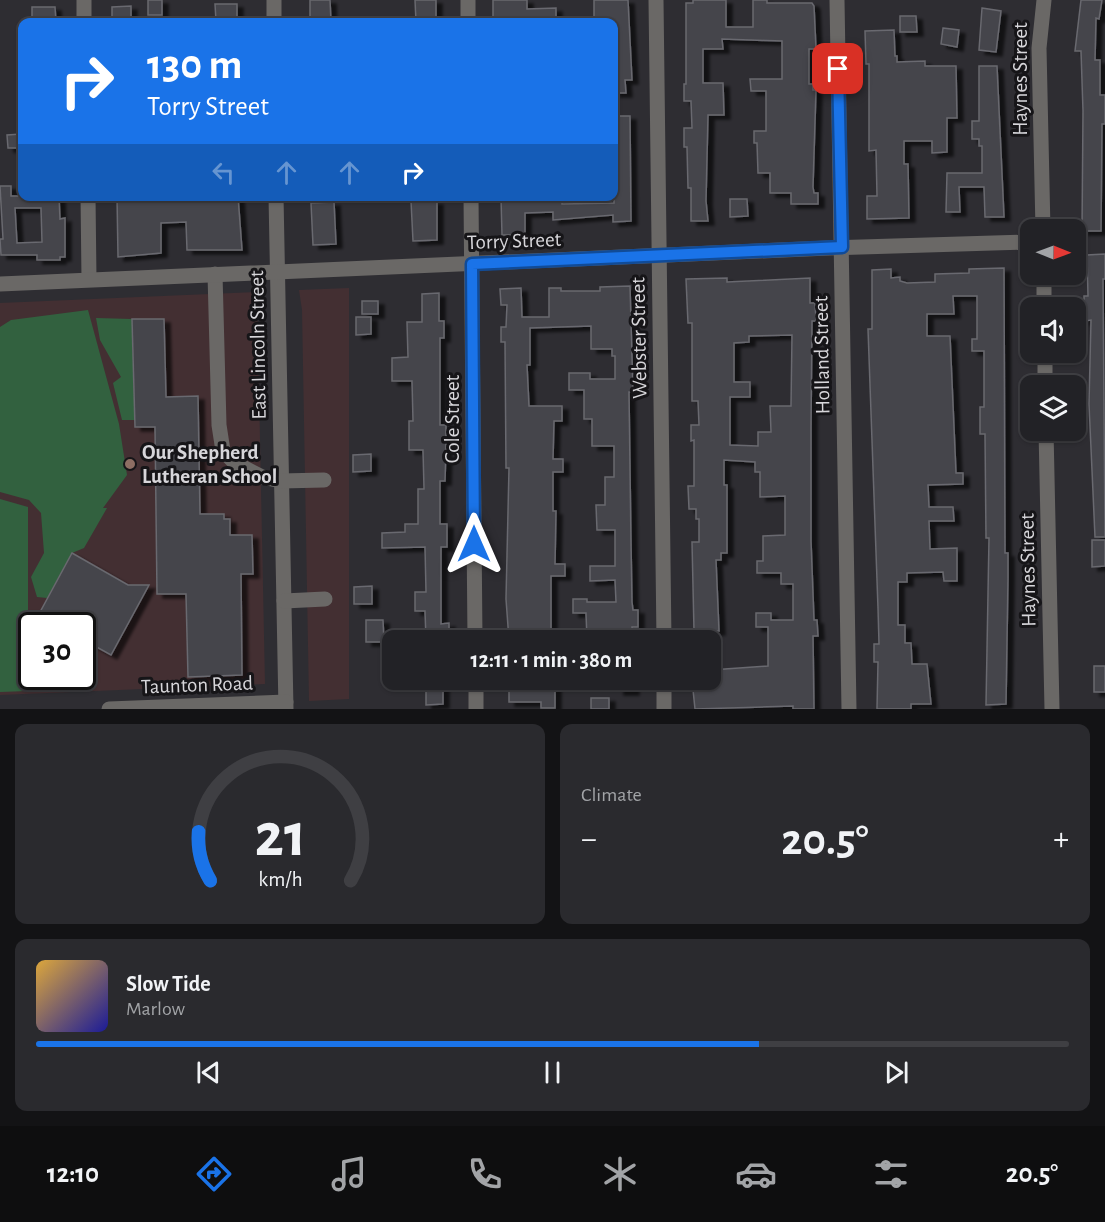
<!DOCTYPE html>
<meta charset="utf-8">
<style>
body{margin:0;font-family:"Alegreya Sans",sans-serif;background:#2a2a2e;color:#f1f3f6;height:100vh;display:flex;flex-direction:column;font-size:22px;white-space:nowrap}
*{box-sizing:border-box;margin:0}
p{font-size:20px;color:#a2a4a7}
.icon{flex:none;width:33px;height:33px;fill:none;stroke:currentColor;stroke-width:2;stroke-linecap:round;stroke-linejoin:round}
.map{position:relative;height:709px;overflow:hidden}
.sheet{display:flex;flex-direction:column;gap:15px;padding:15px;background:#131315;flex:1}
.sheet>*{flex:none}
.top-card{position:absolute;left:18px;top:18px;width:600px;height:183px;border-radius:12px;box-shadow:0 2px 4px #0004,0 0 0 2px #3f3f43;background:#1a73e8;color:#fff;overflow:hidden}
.needle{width:39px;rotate:91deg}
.buttons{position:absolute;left:1020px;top:219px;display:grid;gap:12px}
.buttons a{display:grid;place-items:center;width:66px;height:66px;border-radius:12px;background:#222226;box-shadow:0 2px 4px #0004,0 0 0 2px #3f3f43;font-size:30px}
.speed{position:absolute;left:18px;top:612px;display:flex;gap:12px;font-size:30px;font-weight:700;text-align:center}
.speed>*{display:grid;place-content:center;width:78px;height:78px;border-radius:50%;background:#222226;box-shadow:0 2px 4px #0004,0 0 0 2px #3f3f43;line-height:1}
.speed .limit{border:3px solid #111;border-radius:9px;background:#fff;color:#111}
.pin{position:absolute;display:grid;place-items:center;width:51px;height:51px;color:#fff;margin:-26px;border-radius:12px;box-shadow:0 3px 9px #0006}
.me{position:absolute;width:66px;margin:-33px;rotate:0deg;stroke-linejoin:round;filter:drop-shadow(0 0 4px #0008)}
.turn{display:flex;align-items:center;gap:21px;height:126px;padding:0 30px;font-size:27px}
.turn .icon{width:78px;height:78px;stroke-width:2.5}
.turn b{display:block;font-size:42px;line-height:51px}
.lanes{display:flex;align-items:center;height:57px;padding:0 30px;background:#0003;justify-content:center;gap:30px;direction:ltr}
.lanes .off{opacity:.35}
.big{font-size:45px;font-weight:700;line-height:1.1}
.sheet .tile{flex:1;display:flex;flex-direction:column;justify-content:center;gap:9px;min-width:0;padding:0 21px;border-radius:12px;background:#2a2a2e}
.sheet .dial{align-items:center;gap:0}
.dial svg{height:156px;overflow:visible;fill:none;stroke:#3f3f43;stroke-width:7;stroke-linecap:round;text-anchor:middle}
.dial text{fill:#f1f3f6;stroke:none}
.song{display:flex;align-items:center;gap:18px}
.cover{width:72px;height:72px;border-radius:9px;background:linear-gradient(135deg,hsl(40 70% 55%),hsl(240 70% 35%))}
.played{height:6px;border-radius:3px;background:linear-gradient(90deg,#1a73e8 70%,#3f3f43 70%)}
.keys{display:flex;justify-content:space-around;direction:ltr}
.heat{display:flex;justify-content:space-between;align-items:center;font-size:33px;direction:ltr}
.sheet .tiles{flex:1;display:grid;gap:15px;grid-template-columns:1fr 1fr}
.tile:last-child{grid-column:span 2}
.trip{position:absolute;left:382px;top:630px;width:339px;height:60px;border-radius:12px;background:#222226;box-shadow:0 2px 4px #0004,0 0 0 2px #3f3f43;font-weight:700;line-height:60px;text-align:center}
.dock{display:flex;height:96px;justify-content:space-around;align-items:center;background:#0e0e0f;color:#a2a4a7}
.dock .icon{width:42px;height:42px}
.dock .selected{color:#1a73e8}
.dock b{font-size:27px;color:#f1f3f6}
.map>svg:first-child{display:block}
</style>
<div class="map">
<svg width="1105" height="709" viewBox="0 0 1105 709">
<defs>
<filter id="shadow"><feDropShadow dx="6" dy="4" stdDeviation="1.5" flood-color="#0009"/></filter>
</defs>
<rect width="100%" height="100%" fill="#2e2d32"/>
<g fill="#432f32" fill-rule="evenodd">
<polygon points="349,288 349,699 309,701 302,310 299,290"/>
<path d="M257 292 265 684 0 695V303ZM32 626H82V676H32Z"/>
</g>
<g fill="#32613f">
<polygon points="88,310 119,424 127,475 103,508 107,508 84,548 72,553 47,598 37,597 31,577 44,553 41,513 29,500 0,492 0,327 11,320"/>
<polygon points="96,318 132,319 135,420 122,420 113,383 121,377 100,340"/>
<polygon points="0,499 28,507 28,691 0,692"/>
</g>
<g fill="#45454b" stroke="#69696f" stroke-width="1.5" fill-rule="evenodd" filter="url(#shadow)">
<rect x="148" y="0" width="14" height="15"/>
<polygon points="310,0 330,0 331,22 310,22"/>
<polygon points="415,0 436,0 436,22 416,22"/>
<polygon points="493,0 527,0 527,9 556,8 556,22 493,22"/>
<polygon points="594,0 628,0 632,80 625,80 626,93 614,93 614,22 603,22 603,17 594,17"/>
<polygon points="693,0 726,0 726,27 753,27 753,0 767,0 767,3 812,3 814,6 816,49 809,49 809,84 813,84 813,90 816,90 813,187 814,193 818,193 818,204 791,204 791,193 770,193 770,173 758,173 757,143 754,143 754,131 766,131 766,91 751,91 750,79 782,79 782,41 722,39 723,49 703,49 703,83 723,83 724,115 708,115 706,201 708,221 691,221 691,188 688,188 687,147 684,147 684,128 692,128 691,101 684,101 684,84 686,84 686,3 693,3"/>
<polygon points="1081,0 1102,0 1099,19 1096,18 1095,60 1100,60 1100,95 1105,95 1105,124 1102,124 1101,231 1082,231 1083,111 1081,51 1075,51"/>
<polygon points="215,4 237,4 237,20 216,21"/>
<polygon points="131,6 131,22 112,22 112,7"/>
<polygon points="32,7 55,7 56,22 32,22"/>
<polygon points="982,8 1001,11 996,52 979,50"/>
<polygon points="900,16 916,16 917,32 900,32"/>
<polygon points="943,28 959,30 957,47 941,44"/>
<polygon points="894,30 895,56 897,56 897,62 925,61 925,66 956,66 957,118 947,118 947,152 932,153 932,141 904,141 904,164 908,164 909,218 867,219 867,196 877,196 876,150 869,151 869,64 866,64 865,31"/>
<polygon points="979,66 997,66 1004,217 985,217 984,187 959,187 960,212 946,212 947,173 982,173 982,146 979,146 979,139 972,139 972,121 979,121"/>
<polygon points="614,116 630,116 631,221 613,222 613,215 553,220 553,212 525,213 525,235 502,235 501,198 562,196 562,204 614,203"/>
<polygon points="21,134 21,148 8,148 7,135"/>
<path d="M0 186H11V196H59L60 219 65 218V257H60V260H37V255H1L0 239H3ZM15 208H41L42 242 17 243Z"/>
<polygon points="117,196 238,196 242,250 187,250 186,222 161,223 161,253 118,257"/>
<polygon points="730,199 747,199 748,216 730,217"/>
<polygon points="411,201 437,201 437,240 413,241"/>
<polygon points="334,202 336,244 313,245 311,203"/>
<polygon points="1105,254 1105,279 1103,279 1105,537 1095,537 1089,404 1091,320 1084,321 1084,296 1088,296 1087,255"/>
<polygon points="1004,268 1005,553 1008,553 1008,578 1006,704 986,705 989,538 986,538 985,434 980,434 980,407 984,407 984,351 972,351 972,339 977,339 977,296 953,296 954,314 927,314 927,336 950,336 956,473 963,473 963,484 928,485 929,507 953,507 954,521 929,521 930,549 957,548 957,581 944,581 943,572 907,573 907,582 898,582 898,625 905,625 905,643 911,643 912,664 927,664 931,704 911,704 911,709 877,709 878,662 874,662 874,644 879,644 878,608 868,329 872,329 872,270 891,269 891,278 900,277 900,281 907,283 935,282 935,274 969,273 969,269"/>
<path d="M727 278V282L810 278V303H815L816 321H812L811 427V541L814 620H817L818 636H813L814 709H793V706L695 709 692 680H711V670L768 666V627H756V613H771V620H793V584H781V573H757V561H763V536L785 535V496L760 497V472H755V462L724 460V485H727V553H721V560H716L719 631H694L692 542H699V519H696V509H689L688 486H694V440L691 441V425H699L698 401H692V323H688L686 279ZM792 335 791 406H770L771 432H758V446L730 445V397H750V382H734V343L749 342V336Z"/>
<polygon points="630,286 633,392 629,392 631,543 632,602 633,610 638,610 638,627 632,627 633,640 587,640 586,613 573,613 573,599 587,599 587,602 616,602 615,580 590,581 590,566 615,566 615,530 597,530 596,505 605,505 605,477 614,477 614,446 592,446 592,419 584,419 584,390 569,390 569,373 590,373 590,379 615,379 615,356 612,356 612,349 591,349 591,326 530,328 530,365 527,365 529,406 562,406 562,421 554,421 553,459 563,459 563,472 553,472 553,511 556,511 555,564 565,564 565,576 551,576 551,629 532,629 532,640 509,640 506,599 509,468 506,468 505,342 501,342 501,327 506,327 507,305 501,305 500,289 521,288 522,317 549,317 549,288 561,288 561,291 600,291 600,287"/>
<polygon points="439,293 439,321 444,321 444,338 440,338 440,425 446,425 446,448 445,481 440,481 440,524 447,524 447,547 441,547 441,624 449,623 449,640 426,640 425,611 415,611 415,592 426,592 425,547 382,548 382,533 405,532 405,524 418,524 418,489 424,489 423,450 409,450 409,421 413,421 412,381 392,381 392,358 408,357 407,322 422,322 422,294"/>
<rect x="362" y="301" width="16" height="13"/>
<polygon points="356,317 371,317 371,334 356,335"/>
<polygon points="132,319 164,319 166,397 198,396 200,514 224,514 224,519 230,519 230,535 252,535 253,574 241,574 242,675 188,677 186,594 157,594 155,427 135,427"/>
<polygon points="371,454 371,471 353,472 353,455"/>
<polygon points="1092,540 1105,540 1105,566 1092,567"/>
<polygon points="72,553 128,585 149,585 111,655 82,639 82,626 59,626 39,614"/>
<polygon points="372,586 372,604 354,604 354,587"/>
<polygon points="366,620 383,620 384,642 366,642"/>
<rect x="1094" y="666" width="11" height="26"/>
<polygon points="540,680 555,680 555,708 541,708 541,702 509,702 509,687 540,687"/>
<rect x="618" y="680" width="15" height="11"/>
<polygon points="426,684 443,684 443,704 426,705"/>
<rect x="591" y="698" width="18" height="11"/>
</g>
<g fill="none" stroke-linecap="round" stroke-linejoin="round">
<g stroke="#6a6866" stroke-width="15">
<polyline points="84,0 84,22"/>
<polyline points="274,0 274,22"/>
<polyline points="468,0 468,22"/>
<polyline points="656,0 664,640"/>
<polyline points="837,0 849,709"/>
<polyline points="88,196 89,279"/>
<polyline points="276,196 286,709"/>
<polyline points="471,196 475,640"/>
<polyline points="1043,230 1039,48 1044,0"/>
<polyline points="215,274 219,425 223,451 235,463 262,477 281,481 324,480"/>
<polyline points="1044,274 1044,308"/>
<polyline points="0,284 828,248 1030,242"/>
<polyline points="1045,352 1045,386"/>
<polyline points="1046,430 1052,709"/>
<polyline points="284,601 325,599"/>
<polyline points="476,680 476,709"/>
<polyline points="664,680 664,709"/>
<polyline points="109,709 286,702"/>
</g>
</g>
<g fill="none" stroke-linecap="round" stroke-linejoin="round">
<defs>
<polyline id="route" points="474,544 472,264 842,247 838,69"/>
</defs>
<use href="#route" stroke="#114b97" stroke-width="15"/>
<use href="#route" stroke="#1a73e8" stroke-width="10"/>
</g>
<circle fill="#8d6e63" stroke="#161518" stroke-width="2" cx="130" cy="464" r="6"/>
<g text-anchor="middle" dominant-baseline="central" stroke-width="6" stroke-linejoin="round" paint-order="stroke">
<g font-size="21" fill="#d7d6da" stroke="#161518">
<text transform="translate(1020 79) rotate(-90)">Haynes Street</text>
<text transform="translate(514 241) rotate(-2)">Torry Street</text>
<text transform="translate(639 338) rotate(-91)">Webster Street</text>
<text transform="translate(258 345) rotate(-91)">East Lincoln Street</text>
<text transform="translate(822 355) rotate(-91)">Holland Street</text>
<text transform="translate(452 419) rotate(-90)">Cole Street</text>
<text transform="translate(1028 570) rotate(-91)">Haynes Street</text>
<text transform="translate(197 685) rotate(-2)">Taunton Road</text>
</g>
<g font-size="21" font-weight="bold" fill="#d7d6da" stroke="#161518" text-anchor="start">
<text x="142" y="452">Our Shepherd<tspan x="142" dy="24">Lutheran School</tspan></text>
</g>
</g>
</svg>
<div class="buttons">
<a><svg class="needle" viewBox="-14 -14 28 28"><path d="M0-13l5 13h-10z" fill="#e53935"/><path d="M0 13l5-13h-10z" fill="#a2a4a7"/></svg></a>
<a><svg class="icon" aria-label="sound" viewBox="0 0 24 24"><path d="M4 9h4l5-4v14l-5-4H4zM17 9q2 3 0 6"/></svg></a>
<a><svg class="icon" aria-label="layers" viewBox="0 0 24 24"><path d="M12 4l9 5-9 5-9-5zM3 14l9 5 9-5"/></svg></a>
</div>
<div class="speed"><div class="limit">30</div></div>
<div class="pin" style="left:838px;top:69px;background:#d93025"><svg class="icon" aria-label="arrive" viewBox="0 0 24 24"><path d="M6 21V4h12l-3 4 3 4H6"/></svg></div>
<svg class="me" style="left:474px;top:544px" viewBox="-20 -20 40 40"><path d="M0-17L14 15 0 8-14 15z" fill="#1a73e8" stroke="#fff" stroke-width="4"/></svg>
<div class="trip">12:11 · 1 min · 380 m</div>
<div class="top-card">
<div class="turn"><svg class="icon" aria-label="right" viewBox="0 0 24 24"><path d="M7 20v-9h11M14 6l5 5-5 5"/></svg><div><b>130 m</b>Torry Street</div></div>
<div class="lanes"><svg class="icon off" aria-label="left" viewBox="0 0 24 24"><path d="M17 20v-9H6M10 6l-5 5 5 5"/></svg><svg class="icon off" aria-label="ahead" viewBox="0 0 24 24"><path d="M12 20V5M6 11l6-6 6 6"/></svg><svg class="icon off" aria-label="ahead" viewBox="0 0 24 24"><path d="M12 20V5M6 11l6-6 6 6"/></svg><svg class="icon" aria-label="right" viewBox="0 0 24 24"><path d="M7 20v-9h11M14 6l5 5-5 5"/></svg></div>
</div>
</div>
<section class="sheet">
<div class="tiles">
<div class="tile dial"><svg viewBox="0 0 100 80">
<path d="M14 69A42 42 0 1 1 86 69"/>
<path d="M14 69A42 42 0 0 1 8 44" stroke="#1a73e8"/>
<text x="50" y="56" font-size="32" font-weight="700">21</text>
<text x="50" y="72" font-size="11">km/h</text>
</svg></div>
<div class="tile"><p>Climate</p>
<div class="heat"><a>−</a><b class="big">20.5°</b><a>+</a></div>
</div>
<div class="tile">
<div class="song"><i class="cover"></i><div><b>Slow Tide</b><p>Marlow</p></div></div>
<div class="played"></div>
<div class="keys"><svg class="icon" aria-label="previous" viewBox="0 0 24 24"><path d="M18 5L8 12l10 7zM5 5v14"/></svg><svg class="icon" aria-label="pause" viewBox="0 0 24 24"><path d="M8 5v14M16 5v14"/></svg><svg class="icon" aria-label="next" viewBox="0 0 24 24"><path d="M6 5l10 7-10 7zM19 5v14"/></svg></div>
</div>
</div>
</section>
<nav class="dock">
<b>12:10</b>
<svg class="icon selected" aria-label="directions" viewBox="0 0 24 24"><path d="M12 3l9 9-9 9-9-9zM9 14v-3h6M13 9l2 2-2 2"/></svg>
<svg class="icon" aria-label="music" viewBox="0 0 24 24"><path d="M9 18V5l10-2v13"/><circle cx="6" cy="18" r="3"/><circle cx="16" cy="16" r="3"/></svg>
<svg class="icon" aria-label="phone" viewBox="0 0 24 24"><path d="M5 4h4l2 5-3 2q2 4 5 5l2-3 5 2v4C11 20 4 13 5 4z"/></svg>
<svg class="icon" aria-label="climate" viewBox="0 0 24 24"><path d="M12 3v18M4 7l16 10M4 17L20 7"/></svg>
<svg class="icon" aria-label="car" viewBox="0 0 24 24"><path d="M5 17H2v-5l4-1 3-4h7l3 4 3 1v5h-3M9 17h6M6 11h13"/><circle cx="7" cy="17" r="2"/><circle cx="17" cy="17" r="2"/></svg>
<svg class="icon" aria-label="filters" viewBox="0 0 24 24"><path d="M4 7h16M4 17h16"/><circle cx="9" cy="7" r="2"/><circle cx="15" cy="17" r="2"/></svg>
<b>20.5°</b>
</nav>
